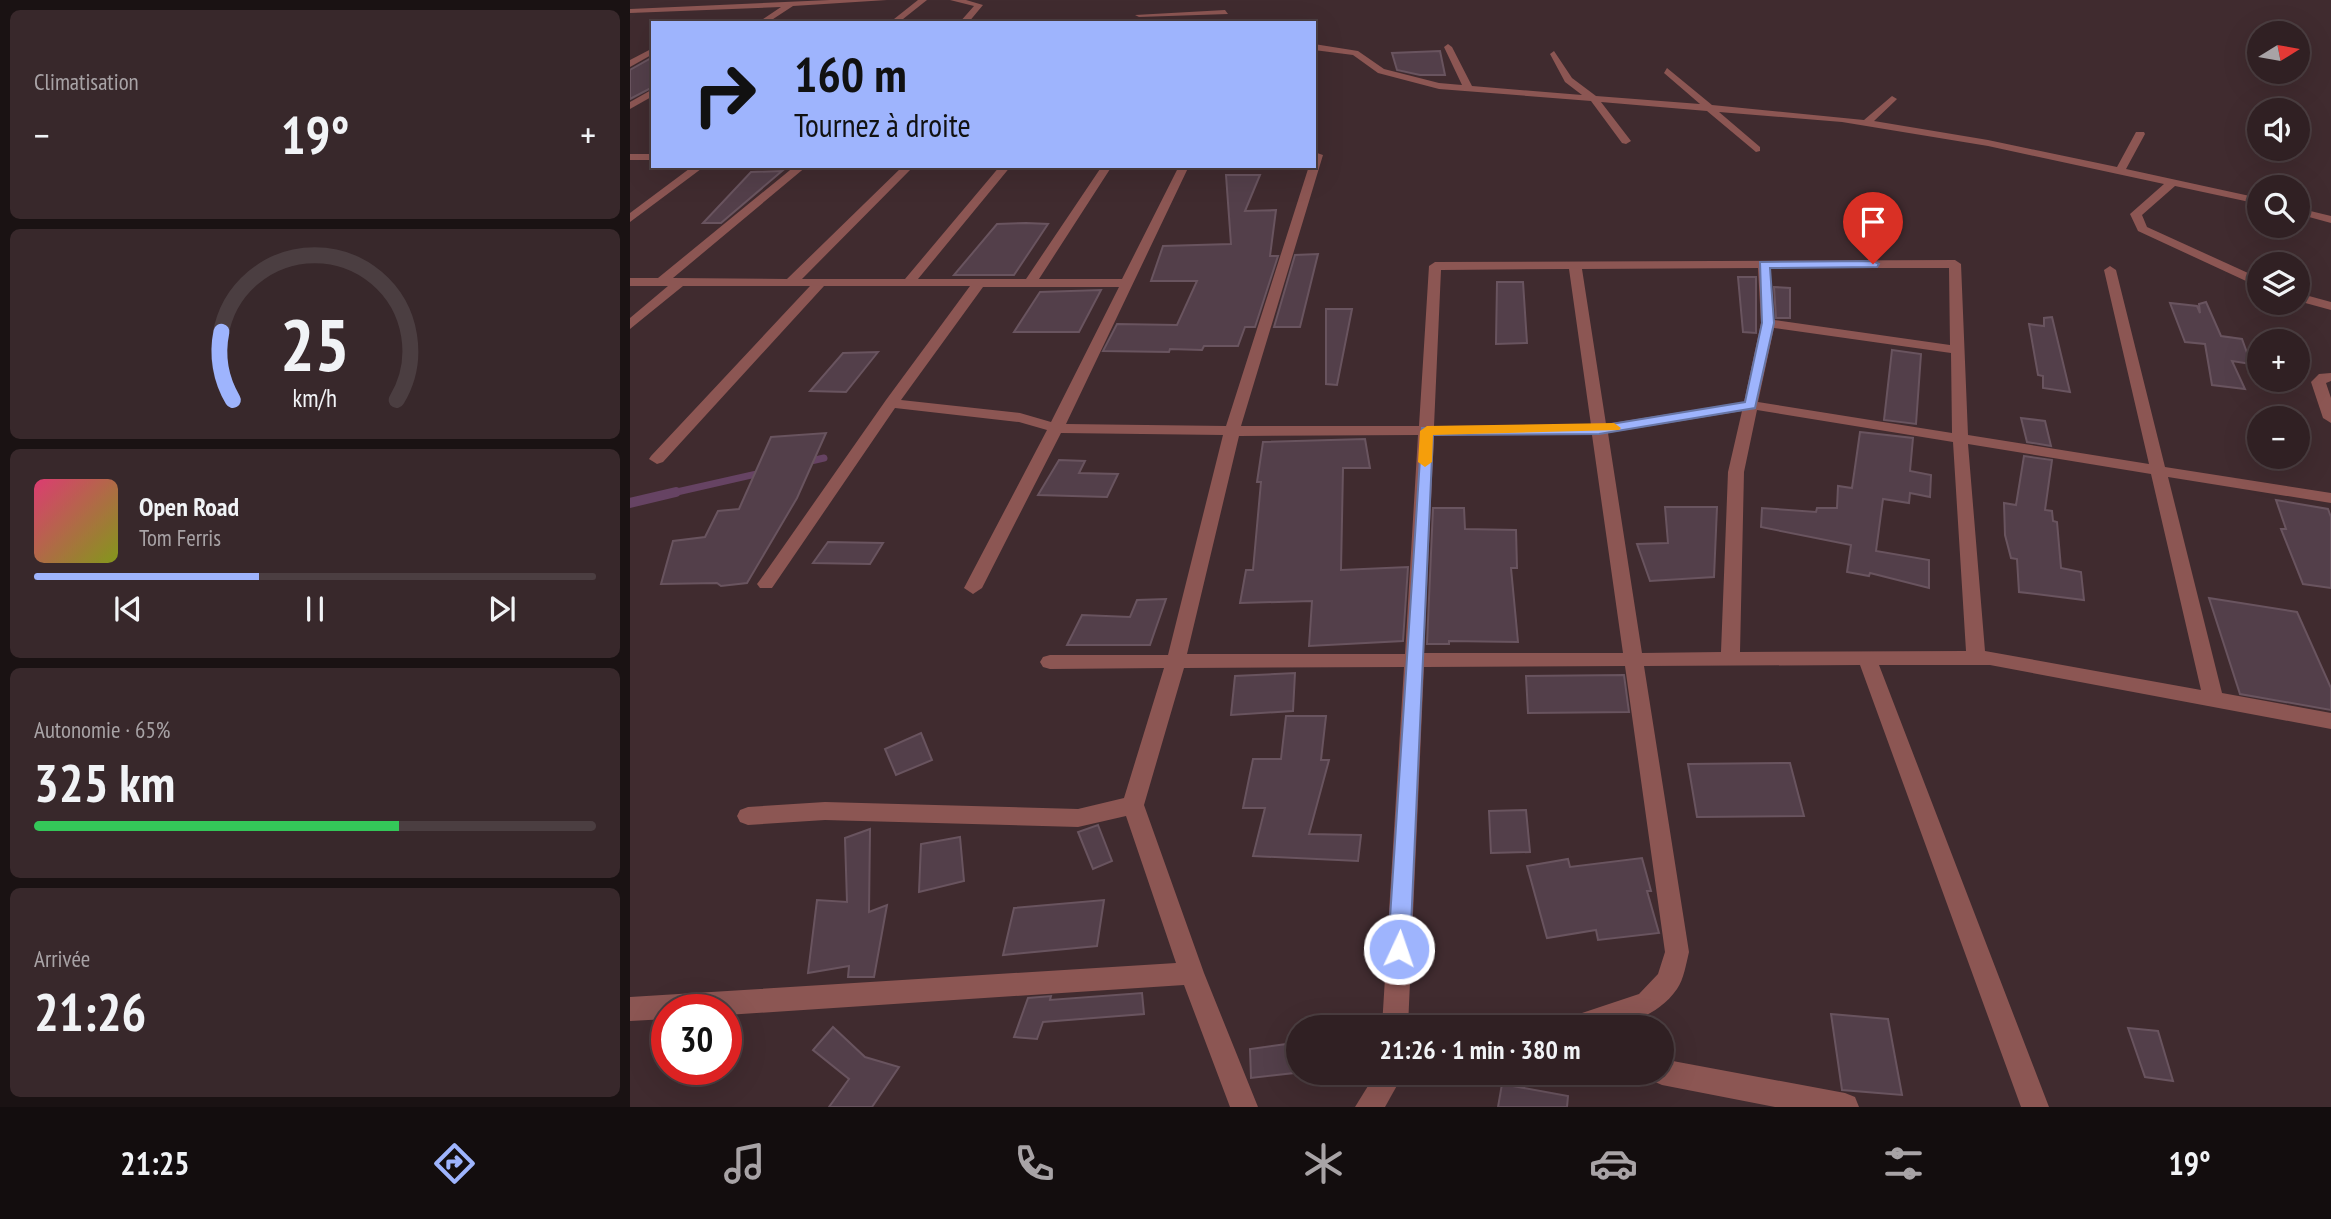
<!DOCTYPE html>
<html lang="fr">
<meta charset="utf-8">
<style>
body{margin:0;font-family:"PT Sans Narrow",sans-serif;background:#38282b;color:#f1f3f6;height:100vh;display:flex;flex-direction:column;font-size:26px;white-space:nowrap}
*{box-sizing:border-box;margin:0}
p{font-size:23px;color:#a8a3a6}
.icon{flex:none;width:38px;height:38px;fill:none;stroke:currentColor;stroke-width:2;stroke-linecap:round;stroke-linejoin:round}
.map{position:relative;flex:1;overflow:hidden}
.drawer{display:flex;flex-direction:column;gap:10px;padding:10px;background:#1a1213;width:630px}
.drawer>*{flex:none}
.banner{position:absolute;left:21px;top:21px;width:665px;height:147px;border-radius:0px;box-shadow:0 7px 28px #0002,0 0 0 2px #4b3e41;background:#9eb4fd;color:#111;overflow:hidden}
.needle{width:46px;rotate:79deg}
.fabs{position:absolute;left:1617px;top:21px;display:grid;gap:14px}
.fabs a{display:grid;place-items:center;width:63px;height:63px;border-radius:50%;background:#302023;box-shadow:0 7px 28px #0002,0 0 0 2px #4b3e41;font-size:35px}
.speed{position:absolute;left:21px;top:994px;display:flex;gap:14px;font-size:35px;font-weight:700;text-align:center}
.speed>*{display:grid;place-content:center;width:91px;height:91px;border-radius:50%;background:#302023;box-shadow:0 7px 28px #0002,0 0 0 2px #4b3e41;line-height:1}
.speed .limit{border:10px solid #d22;background:#fff;color:#111}
.pin{position:absolute;display:grid;place-items:center;width:60px;height:60px;color:#fff;margin:-72px -30px;border-radius:50% 50% 50% 0;rotate:-45deg;box-shadow:0 0 7px #0007}
.pin .icon{rotate:45deg}
.me{position:absolute;width:77px;margin:-38px;rotate:3deg;stroke-linejoin:round;filter:drop-shadow(0 0 5px #0008)}
.turn{display:flex;align-items:center;gap:24px;height:147px;padding:0 28px;font-size:32px}
.turn .icon{width:91px;height:91px;stroke-width:2.5}
.turn b{display:block;font-size:49px;line-height:60px}
.big{font-size:52px;font-weight:800;line-height:1.1}
.drawer .card{flex:1;display:flex;flex-direction:column;justify-content:center;gap:10px;min-width:0;padding:0 24px;border-radius:10px;background:#38282b}
.drawer .dial{align-items:center;gap:0}
.dial svg{height:182px;overflow:visible;fill:none;stroke:#4b3e41;stroke-width:7;stroke-linecap:round;text-anchor:middle}
.dial text{fill:#f1f3f6;stroke:none}
.song{display:flex;align-items:center;gap:21px}
.cover{width:84px;height:84px;border-radius:10px;background:linear-gradient(135deg,hsl(340 70% 55%),hsl(70 70% 35%))}
.played{height:7px;border-radius:4px;background:linear-gradient(90deg,#9eb4fd 40%,#4b3e41 40%)}
.keys{display:flex;justify-content:space-around;direction:ltr}
.heat{display:flex;justify-content:space-between;align-items:center;font-size:38px;direction:ltr}
.charge{height:10px;border-radius:5px;background:linear-gradient(90deg,#34c759 65%,#4b3e41 0)}
.trip{position:absolute;left:656px;top:1015px;width:388px;height:70px;border-radius:35px;background:#302023;box-shadow:0 7px 28px #0002,0 0 0 2px #4b3e41;font-weight:800;line-height:70px;text-align:center}
.tabs{display:flex;height:112px;justify-content:space-around;align-items:center;background:#130d0e;color:#a8a3a6}
.tabs .icon{width:49px;height:49px}
.tabs .selected{color:#9eb4fd}
.tabs b{font-size:32px;color:#f1f3f6}
main{display:flex;flex:1;min-height:0}
.map>svg:first-child{display:block}
</style>
<main>
<section class="drawer">
<div class="card"><p>Climatisation</p>
<div class="heat"><a>−</a><b class="big">19°</b><a>+</a></div>
</div>
<div class="card dial"><svg viewBox="0 0 100 80">
<path d="M14 69A42 42 0 1 1 86 69"/>
<path d="M14 69A42 42 0 0 1 9 39" stroke="#9eb4fd"/>
<text x="50" y="56" font-size="32" font-weight="700">25</text>
<text x="50" y="72" font-size="11">km/h</text>
</svg></div>
<div class="card">
<div class="song"><i class="cover"></i><div><b>Open Road</b><p>Tom Ferris</p></div></div>
<div class="played"></div>
<div class="keys"><svg class="icon" aria-label="previous" viewBox="0 0 24 24"><path d="M18 5L8 12l10 7zM5 5v14"/></svg><svg class="icon" aria-label="pause" viewBox="0 0 24 24"><path d="M8 5v14M16 5v14"/></svg><svg class="icon" aria-label="next" viewBox="0 0 24 24"><path d="M6 5l10 7-10 7zM19 5v14"/></svg></div>
</div>
<div class="card"><p>Autonomie · 65%</p><b class="big">325 km</b><div class="charge"></div></div>
<div class="card"><p>Arrivée</p><b class="big">21:26</b></div>
</section>
<div class="map">
<svg width="1701" height="1107" viewBox="0 0 1701 1107">
<rect width="100%" height="100%" fill="#402b2f"/>
<g fill="none" stroke-linecap="round" stroke-linejoin="round">
<g stroke="#664363" stroke-width="7">
<polyline points="172,463 194,458"/>
<polyline points="38,494 135,472"/>
</g>
<polyline stroke="#664363" stroke-width="10" points="0,503 46,492"/>
</g>
<g fill="#533f4a" stroke="#69545f" stroke-width="2">
<polygon points="810,51 815,75 790,75 767,70 762,53"/>
<polygon points="23,57 23,87 0,99 0,70"/>
<polygon points="152,171 91,223 73,223 121,172"/>
<polygon points="596,175 630,175 615,211 646,210 640,256 648,256 625,327 615,327 608,346 574,346 572,350 540,349 539,352 473,351 487,324 547,325 567,281 521,281 533,246 601,244"/>
<polygon points="396,223 418,224 384,275 324,275 367,224"/>
<polygon points="688,254 670,327 644,327 665,255"/>
<polygon points="1108,277 1126,277 1126,333 1113,332"/>
<polygon points="867,282 893,282 897,343 866,344"/>
<polygon points="1144,287 1160,288 1160,318 1146,318"/>
<polygon points="471,290 449,332 384,332 410,292"/>
<polygon points="1576,302 1591,336 1612,339 1621,364 1602,361 1615,389 1582,385 1575,344 1555,342 1540,303 1567,306 1570,313 1569,304"/>
<polygon points="696,309 722,309 707,385 696,384"/>
<polygon points="1422,317 1440,392 1413,388 1413,376 1408,375 1399,324 1414,326 1414,318"/>
<polygon points="1262,350 1291,354 1286,424 1254,420"/>
<polygon points="248,352 216,392 180,391 213,353"/>
<polygon points="1391,418 1415,421 1421,446 1397,442"/>
<polygon points="1230,432 1283,438 1280,471 1301,475 1300,497 1280,493 1279,503 1253,499 1246,551 1299,560 1299,588 1240,573 1239,576 1217,572 1221,545 1131,527 1132,508 1186,512 1187,508 1207,508 1208,486 1222,488"/>
<polygon points="196,433 167,498 117,583 91,586 87,583 31,584 43,541 75,537 88,511 109,509 141,437"/>
<polygon points="735,439 740,468 713,468 711,570 778,567 773,641 679,646 682,601 610,603 616,570 623,570 631,482 627,482 633,442"/>
<polygon points="1394,456 1422,460 1415,510 1422,511 1423,521 1427,522 1431,568 1451,572 1454,600 1389,592 1387,559 1381,558 1375,535 1374,503 1386,505"/>
<polygon points="429,460 455,461 449,473 488,474 477,497 408,495"/>
<polygon points="1646,500 1698,509 1701,517 1701,588 1673,584 1651,529 1656,529"/>
<polygon points="1035,507 1087,507 1084,577 1020,581 1007,544 1038,543"/>
<polygon points="803,508 834,508 835,529 886,530 887,568 881,568 888,642 819,641 819,644 797,644"/>
<polygon points="198,542 253,543 240,564 183,563"/>
<polygon points="1579,598 1667,612 1701,688 1701,710 1610,694"/>
<polygon points="536,599 520,645 437,645 452,615 500,617 507,600"/>
<polygon points="665,673 663,711 601,715 605,676"/>
<polygon points="994,675 999,712 898,713 896,676"/>
<polygon points="656,716 696,716 691,760 699,760 679,834 731,835 728,861 623,856 635,808 613,808 623,759 651,759"/>
<polygon points="291,733 302,760 266,775 255,749"/>
<polygon points="1160,763 1174,816 1067,817 1058,764"/>
<polygon points="896,810 900,852 861,853 859,811"/>
<polygon points="468,825 482,861 463,869 448,832"/>
<polygon points="240,829 239,912 257,905 244,977 218,977 219,966 178,973 187,900 217,902 215,838"/>
<polygon points="330,837 334,881 289,892 291,844"/>
<polygon points="1012,858 1021,891 1017,891 1029,933 968,940 966,930 917,938 897,866 938,859 940,867"/>
<polygon points="474,900 467,946 373,955 384,908"/>
<polygon points="512,993 514,1014 413,1022 407,1039 384,1037 398,998 421,996 420,1000"/>
<polygon points="1201,1014 1258,1019 1272,1095 1212,1090"/>
<polygon points="203,1027 235,1057 269,1067 242,1107 199,1107 219,1079 183,1050"/>
<polygon points="1498,1028 1528,1031 1543,1081 1515,1077"/>
<polygon points="664,1043 664,1073 621,1078 620,1049"/>
<polygon points="872,1084 938,1096 937,1107 868,1107"/>
</g>
<g fill="none" stroke-linecap="round" stroke-linejoin="round">
<g fill="#8c5653" fill-rule="evenodd">
<polygon points="200,0 257,0 163,6 137,23 127,23 151,7 0,13 0,9"/>
<polygon points="288,0 297,0 268,23 259,23"/>
<polygon points="320,0 336,0 353,5 338,23 329,23 344,6"/>
<polygon points="595,10 598,14 509,17 505,15"/>
<polygon points="415,19 418,19 422,21 413,23"/>
<polygon points="684,44 728,51 754,69 809,83 832,85 814,47 818,44 822,47 842,86 952,95 935,82 920,54 924,51 942,78 966,96 1070,104 1034,73 1037,68 1082,105 1234,120 1262,96 1267,99 1265,101 1244,121 1358,140 1487,167 1506,132 1514,132 1515,134 1496,169 1629,198 1629,204 1545,186 1512,215 1517,227 1629,278 1629,287 1508,231 1500,214 1534,184 1358,146 1212,122 1089,112 1130,147 1130,151 1126,152 1077,111 971,102 1001,141 996,144 992,143 961,101 809,89 748,73 723,55 684,50"/>
<polygon points="23,48 23,54 0,67 0,60"/>
<polygon points="23,89 23,96 0,109 0,102"/>
<path d="M684 152 693 155 611 426H789L799 266 805 262 1325 260 1331 264 1338 435 1519 464 1474 270 1480 266 1486 270 1535 467 1701 493V503L1538 477 1592 693 1701 713V729L1360 665H1249L1419 1107H1391L1230 665 1014 666 1059 952C1056 964 1054 979 1047 989 1021 1026 974 1029 933 1027L937 1018 1009 994 1028 974 1035 952 995 666 794 667 778 1027H752L774 667 554 668 514 805 574 973 628 1107H600L554 985 96 1015V1010H37V1019L0 1021V997L546 963 496 816 448 827 195 820 118 825 110 822 107 816 110 810 118 807 195 802 448 809 494 798 534 668 420 669 413 667 410 662 413 657 420 655H538L593 435 431 433 352 588 343 594 334 588 417 430 389 422 265 408 142 588H130L127 584 130 580 256 400 340 286H194L33 462 27 464 19 459 21 456 180 286H53L0 329V318L38 286H0V278H28L165 166H177L43 278 157 279 273 166H284L172 279H275L370 166H381L288 279H396L472 166H482L409 279H492L549 166H559L436 424 596 426 679 166H684ZM1128 268 1131 323 1114 402 976 424 952 269ZM1140 268H1319L1320 345 1144 320ZM939 269 961 425 804 426 811 270ZM353 287H489L421 422 390 413 271 400ZM1144 328 1321 353 1322 433 1128 402ZM1127 410 1323 442 1336 651 1110 652 1114 472ZM1112 411 1098 472 1091 652 1012 653 978 433ZM788 435 775 654H557L609 436ZM804 435H962L993 653H794ZM1338 444 1521 474 1571 690 1355 651Z"/>
<rect x="0" y="154" width="23" height="6"/>
<polygon points="63,166 75,166 0,222 0,213"/>
<polygon points="1668,208 1701,216 1701,223 1668,214"/>
<polygon points="1668,293 1701,302 1701,310 1668,301"/>
<polygon points="1701,373 1701,381 1696,383 1701,398 1701,423 1693,418 1681,382 1689,374"/>
<polygon points="1032,1059 1215,1093 1225,1097 1229,1107 1145,1107 1032,1085 1023,1081 1019,1073 1032,1073"/>
<polygon points="746,1073 774,1073 755,1107 725,1107"/>
</g>
</g>
<polygon fill="#9eb4fd" stroke="#6775a4" stroke-width="2" points="1243,261 1249,264 1247,267 1140,268 1144,323 1125,408 969,434 803,435 780,949 777,956 769,959 761,956 758,949 792,428 969,426 1115,402 1132,323 1130,262"/>
<polygon fill="#f59e0b" points="984,423 991,428 989,430 803,435 802,462 795,467 788,462 790,431 797,426"/>
</svg>
<div class="fabs">
<a><svg class="needle" viewBox="-14 -14 28 28"><path d="M0-13l5 13h-10z" fill="#e53935"/><path d="M0 13l5-13h-10z" fill="#a8a3a6"/></svg></a>
<a><svg class="icon" aria-label="sound" viewBox="0 0 24 24"><path d="M4 9h4l5-4v14l-5-4H4zM17 9q2 3 0 6"/></svg></a>
<a><svg class="icon" aria-label="search" viewBox="0 0 24 24"><circle cx="10" cy="10" r="6"/><path d="M15 15l6 6"/></svg></a>
<a><svg class="icon" aria-label="layers" viewBox="0 0 24 24"><path d="M12 4l9 5-9 5-9-5zM3 14l9 5 9-5"/></svg></a>
<a>+</a>
<a>−</a>
</div>
<div class="speed"><div class="limit">30</div></div>
<div class="pin" style="left:1243px;top:264px;background:#d93025"><svg class="icon" aria-label="arrive" viewBox="0 0 24 24"><path d="M6 21V4h12l-3 4 3 4H6"/></svg></div>
<svg class="me" style="left:769px;top:949px" viewBox="-20 -20 40 40"><circle r="17" fill="#9eb4fd" stroke="#fff" stroke-width="3"/><path d="M0-11L8 9 0 5-8 9z" fill="#fff"/></svg>
<div class="trip">21:26 · 1 min · 380 m</div>
<div class="banner">
<div class="turn"><svg class="icon" aria-label="right" viewBox="0 0 24 24"><path d="M7 20v-9h11M14 6l5 5-5 5"/></svg><div><b>160 m</b>Tournez à droite</div></div>
</div>
</div>
</main>
<nav class="tabs">
<b>21:25</b>
<svg class="icon selected" aria-label="directions" viewBox="0 0 24 24"><path d="M12 3l9 9-9 9-9-9zM9 14v-3h6M13 9l2 2-2 2"/></svg>
<svg class="icon" aria-label="music" viewBox="0 0 24 24"><path d="M9 18V5l10-2v13"/><circle cx="6" cy="18" r="3"/><circle cx="16" cy="16" r="3"/></svg>
<svg class="icon" aria-label="phone" viewBox="0 0 24 24"><path d="M5 4h4l2 5-3 2q2 4 5 5l2-3 5 2v4C11 20 4 13 5 4z"/></svg>
<svg class="icon" aria-label="climate" viewBox="0 0 24 24"><path d="M12 3v18M4 7l16 10M4 17L20 7"/></svg>
<svg class="icon" aria-label="car" viewBox="0 0 24 24"><path d="M5 17H2v-5l4-1 3-4h7l3 4 3 1v5h-3M9 17h6M6 11h13"/><circle cx="7" cy="17" r="2"/><circle cx="17" cy="17" r="2"/></svg>
<svg class="icon" aria-label="filters" viewBox="0 0 24 24"><path d="M4 7h16M4 17h16"/><circle cx="9" cy="7" r="2"/><circle cx="15" cy="17" r="2"/></svg>
<b>19°</b>
</nav>
